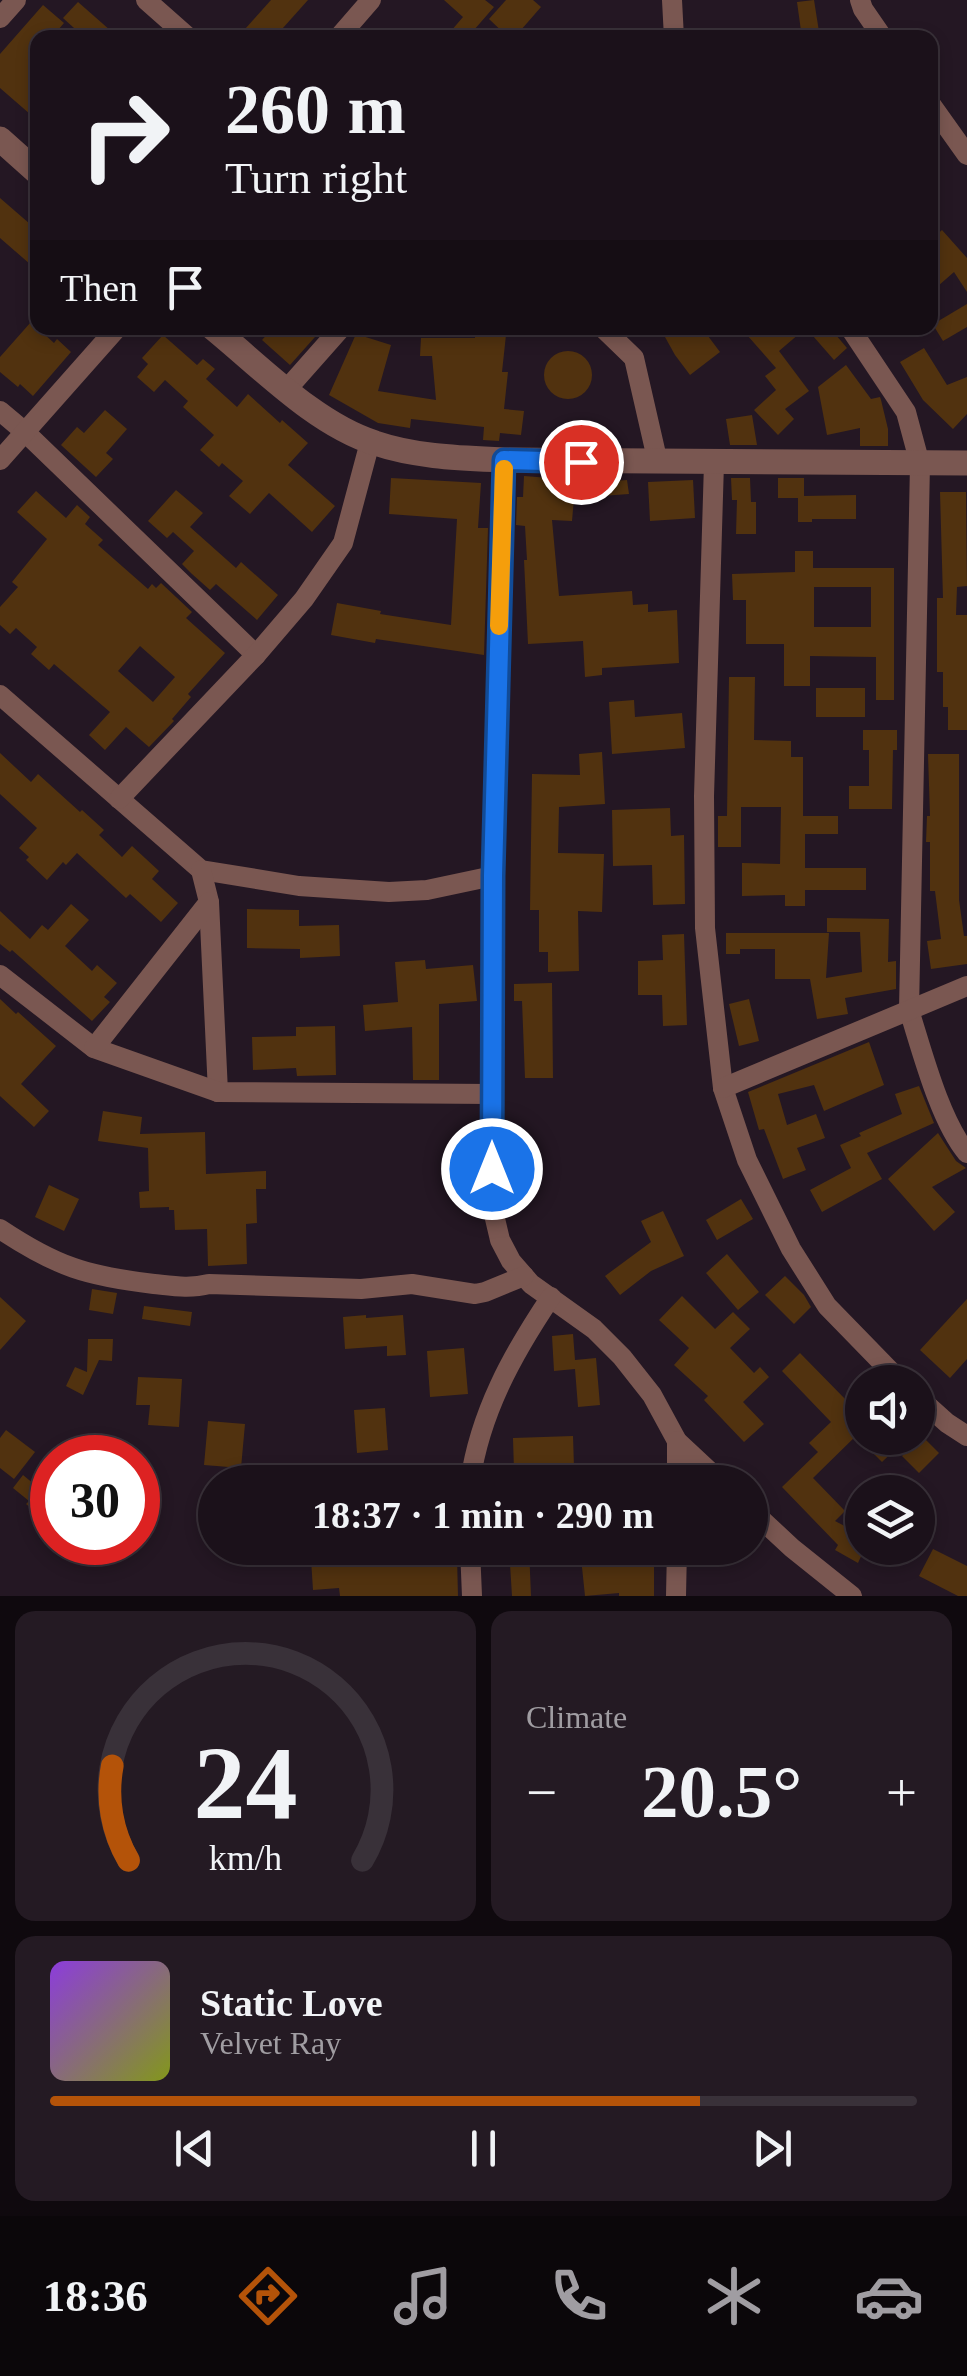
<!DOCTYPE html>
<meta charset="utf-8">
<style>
body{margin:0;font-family:Georgia,serif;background:#241a23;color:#f1f3f6;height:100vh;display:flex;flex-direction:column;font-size:38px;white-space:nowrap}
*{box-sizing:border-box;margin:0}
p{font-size:32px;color:#a09da2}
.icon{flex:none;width:55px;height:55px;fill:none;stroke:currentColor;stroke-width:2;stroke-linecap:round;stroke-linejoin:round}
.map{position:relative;height:1596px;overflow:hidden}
.details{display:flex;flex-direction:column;gap:15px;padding:15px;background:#0f090e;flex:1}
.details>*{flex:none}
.hud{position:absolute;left:30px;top:30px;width:908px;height:305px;border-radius:20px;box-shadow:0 5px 15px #0003,0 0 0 2px #393139;background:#1b111a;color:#f1f3f6;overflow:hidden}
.buttons{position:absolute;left:845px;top:1365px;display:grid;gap:20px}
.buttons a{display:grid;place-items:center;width:90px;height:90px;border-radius:50%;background:#1b111a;box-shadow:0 5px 15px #0003,0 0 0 2px #393139;font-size:50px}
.speed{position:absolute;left:30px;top:1435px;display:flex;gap:20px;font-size:50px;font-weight:700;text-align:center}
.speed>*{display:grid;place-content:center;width:130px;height:130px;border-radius:50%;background:#1b111a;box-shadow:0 5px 15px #0003,0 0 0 2px #393139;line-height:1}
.speed .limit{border:15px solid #d22;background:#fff;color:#111}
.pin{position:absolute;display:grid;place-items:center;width:85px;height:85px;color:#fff;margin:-42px;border:5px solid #fff;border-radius:50%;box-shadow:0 2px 10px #0007}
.me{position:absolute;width:110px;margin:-55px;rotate:0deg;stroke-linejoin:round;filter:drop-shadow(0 0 8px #0008)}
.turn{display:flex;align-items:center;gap:35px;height:210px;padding:0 30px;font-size:45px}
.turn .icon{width:130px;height:130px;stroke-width:2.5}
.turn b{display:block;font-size:70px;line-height:85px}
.then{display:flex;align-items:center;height:95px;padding:0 30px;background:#0003;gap:20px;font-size:38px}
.big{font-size:75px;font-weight:700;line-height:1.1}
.details .tile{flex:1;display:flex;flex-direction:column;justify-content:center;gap:15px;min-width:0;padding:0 35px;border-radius:20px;background:#241a23}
.details .dial{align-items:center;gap:0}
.dial svg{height:260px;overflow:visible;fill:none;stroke:#393139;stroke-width:7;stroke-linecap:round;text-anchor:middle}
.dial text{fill:#f1f3f6;stroke:none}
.song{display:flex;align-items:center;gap:30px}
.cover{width:120px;height:120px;border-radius:15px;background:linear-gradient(135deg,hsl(270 70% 55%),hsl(70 70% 35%))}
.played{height:10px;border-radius:5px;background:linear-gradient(90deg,#b45309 75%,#393139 75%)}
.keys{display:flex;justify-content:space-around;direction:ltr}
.heat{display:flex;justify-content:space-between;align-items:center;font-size:55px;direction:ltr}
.details .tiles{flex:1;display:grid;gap:15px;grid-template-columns:1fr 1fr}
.tile:last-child{grid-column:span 2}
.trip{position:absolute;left:198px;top:1465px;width:570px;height:100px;border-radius:50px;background:#1b111a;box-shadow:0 5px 15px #0003,0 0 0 2px #393139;font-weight:700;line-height:100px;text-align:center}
.menu{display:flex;height:160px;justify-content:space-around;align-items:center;background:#0b070a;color:#a09da2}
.menu .icon{width:70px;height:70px}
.menu .selected{color:#b45309}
.menu b{font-size:45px;color:#f1f3f6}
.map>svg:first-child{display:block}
</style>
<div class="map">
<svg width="967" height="1596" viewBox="0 0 967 1596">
<rect width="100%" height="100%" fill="#241723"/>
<g fill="#51320f" fill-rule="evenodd">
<polygon points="271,0 308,0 274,38 237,38"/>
<polygon points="444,0 485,0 494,7 467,38 445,38 463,17"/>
<polygon points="506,0 533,0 541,7 514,38 509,38 489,19"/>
<polygon points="814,0 820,38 802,38 797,2"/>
<polygon points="78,2 119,38 85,38 63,18"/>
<polygon points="43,5 64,23 51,38 38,38 38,121 0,88 0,54"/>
<polygon points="0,198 30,224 38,216 38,271 0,238"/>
<polygon points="942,230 967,258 967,292 954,272 930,293 930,241"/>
<polygon points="967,304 967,327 943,341 935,328 935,323"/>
<polygon points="31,322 54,343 57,339 71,352 33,396 20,384 18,387 0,372 0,357"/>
<polygon points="273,328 323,328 290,365 262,340"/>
<polygon points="660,328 702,328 720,352 690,375 675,355"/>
<polygon points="755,328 830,328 847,348 834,360 806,328 779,351 809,391 785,409 794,419 778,435 754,410 776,390 765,376 776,368 747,335"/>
<polygon points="475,332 506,335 502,372 508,372 504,409 524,411 521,435 500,433 499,441 483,440 484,427 411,419 410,428 378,423 329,395 356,334 391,345 378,391 436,400 432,356 420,356 421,338 475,338"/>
<polygon points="163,335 197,365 203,359 215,369 206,379 237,407 248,394 280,423 282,420 308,443 288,465 335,506 312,532 269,493 250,514 229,496 243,481 222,463 219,467 200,450 214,435 183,407 188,401 165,380 154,392 137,377 148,364 142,358"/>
<polygon points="924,348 947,385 967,377 967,414 953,429 923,400 900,362"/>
<circle cx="568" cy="375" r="24"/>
<polygon points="846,365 871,399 880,397 881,400 888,429 888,446 860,446 860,428 827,435 818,387"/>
<polygon points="105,410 127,429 106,453 113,459 96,477 61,445 77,427 84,433"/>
<polygon points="752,415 757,445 730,445 726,419"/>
<polygon points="524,476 575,480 575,484 627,480 629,494 574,498 572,521 552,520 559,596 632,591 633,605 648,604 648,612 677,610 679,663 602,668 602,675 585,677 583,641 528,644 524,560 527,560 525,526 516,525 517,497 523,497"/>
<polygon points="391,478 481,483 478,528 488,528 484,655 376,639 375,643 331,635 337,603 381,611 380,614 451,625 457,519 389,514"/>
<polygon points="731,478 750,478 751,502 756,502 756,534 736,534 737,500 732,500"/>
<polygon points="778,478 804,478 804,496 856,495 856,519 812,519 812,522 798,522 798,498 778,498"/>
<polygon points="693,480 695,518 650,521 648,482"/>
<polygon points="176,490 203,513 190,527 236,568 241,562 278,595 257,620 216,584 210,590 192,574 182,564 194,551 173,532 167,538 148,521"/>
<path d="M36 491 66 518 77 505 90 517 85 524 103 540 98 545 148 589 152 584 156 588 161 583 192 612 186 618 225 653 188 694 191 697 172 719 174 721 149 747 126 727 105 750 89 735 110 712 54 664 49 670 31 654 37 647 16 628 10 634 0 625V607L18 587 12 582 47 539 17 512ZM140 646 175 677 153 702 118 671Z"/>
<polygon points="940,492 966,492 967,586 957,587 956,615 967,615 967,730 948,730 948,707 943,707 943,672 937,672 937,598 943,598"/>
<path d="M795 551H813V568H894V700H876V657L810 656V686H784V644H746V600H733L732 574 795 572ZM814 587H871V627H814Z"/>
<polygon points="729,677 755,677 754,740 791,741 791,757 803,757 803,816 838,816 838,834 805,834 805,868 866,868 866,890 805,890 805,906 785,906 785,895 742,896 742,863 780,864 781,807 741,807 741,847 718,847 718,816 727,816"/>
<rect x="816" y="688" width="49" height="29"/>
<polygon points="634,700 635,717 682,713 685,748 612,754 609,702"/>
<polygon points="863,730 897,730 897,750 893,750 892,809 849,809 849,786 869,786 869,750 863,750"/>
<polygon points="602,752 605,804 559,807 558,853 604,854 602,912 578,911 579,971 548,972 548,952 539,952 539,910 530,910 532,774 580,775 579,754"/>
<polygon points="0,753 31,782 38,774 80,812 82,810 104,830 99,835 122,857 132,846 159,871 152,879 178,903 161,922 130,894 126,898 77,853 66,865 63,862 47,880 26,860 29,857 19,848 37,828 0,794"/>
<polygon points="928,754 959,754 959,900 964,936 967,936 967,964 931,969 927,941 941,939 935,891 930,891 930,842 926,842 927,816 930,816"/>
<polygon points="670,808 671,836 684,835 685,904 653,905 652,865 613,866 612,810"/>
<polygon points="71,904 89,920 65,946 92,971 97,965 117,983 104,997 110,1002 92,1021 12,950 10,952 0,944 0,911 30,939 42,925 48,930"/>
<polygon points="247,909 299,910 299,926 339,925 340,956 300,958 300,949 247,948"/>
<polygon points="827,918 889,919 888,962 896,961 896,989 845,998 848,1014 817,1019 810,979 775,979 775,949 740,949 740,954 726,954 726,933 829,933 826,978 862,972 860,932 827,932"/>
<polygon points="684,934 687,1025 663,1026 662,995 638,995 638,961 663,960 662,935"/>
<polygon points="425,960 426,969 473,965 477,1001 439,1004 439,1080 413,1080 412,1027 365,1031 363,1005 398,1002 395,962"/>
<polygon points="552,983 553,1078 525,1078 522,1001 514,1001 514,984"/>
<polygon points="0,999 16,1014 18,1012 56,1046 21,1084 49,1111 34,1127 0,1096"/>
<polygon points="749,999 759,1041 739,1046 729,1004"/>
<polygon points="335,1026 336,1075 297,1076 296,1068 253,1070 252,1037 296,1036 296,1027"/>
<polygon points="869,1042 884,1085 824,1111 814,1085 778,1094 787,1125 816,1114 825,1138 797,1148 806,1170 783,1179 764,1129 759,1130 748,1092"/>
<polygon points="919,1086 934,1123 867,1153 882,1179 822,1212 810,1190 851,1168 840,1145 861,1136 859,1133 902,1114 895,1094"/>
<polygon points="103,1111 142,1117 140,1134 205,1132 206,1174 266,1171 266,1189 256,1189 257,1223 246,1224 247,1264 208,1266 207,1229 175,1230 174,1210 169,1210 169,1207 140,1208 139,1192 149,1191 148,1148 98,1141"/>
<polygon points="938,1133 956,1161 966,1168 932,1187 955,1212 934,1231 888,1179"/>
<polygon points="49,1185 79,1199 64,1231 35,1217"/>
<polygon points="741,1199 753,1219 717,1240 706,1220"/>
<polygon points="663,1211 684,1256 651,1271 620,1295 605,1276 651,1242 641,1221"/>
<polygon points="727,1254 759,1292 738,1310 706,1273"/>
<polygon points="785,1276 804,1295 811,1307 794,1324 765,1295"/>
<polygon points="92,1289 117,1293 113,1314 89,1310"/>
<polygon points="682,1296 715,1329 733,1312 750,1329 730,1348 754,1373 760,1367 769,1377 743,1402 764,1424 744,1442 704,1400 708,1396 674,1365 689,1348 659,1320"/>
<polygon points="0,1297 26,1321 0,1350"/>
<polygon points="967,1299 967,1359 950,1378 920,1350"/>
<polygon points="144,1306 192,1312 190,1326 142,1319"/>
<polygon points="366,1315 366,1318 403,1315 406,1355 387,1356 387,1346 345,1349 343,1317"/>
<polygon points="573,1334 575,1360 596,1358 600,1405 578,1407 575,1369 554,1371 552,1336"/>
<polygon points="88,1339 113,1339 112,1361 99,1360 83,1395 66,1386 75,1367 87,1372"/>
<polygon points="464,1348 468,1394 430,1397 427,1351"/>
<polygon points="800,1353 847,1401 844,1404 862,1423 862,1430 813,1478 845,1511 835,1521 862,1535 862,1554 858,1563 835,1550 838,1545 782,1487 818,1452 809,1443 831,1422 782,1371"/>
<polygon points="138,1377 182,1379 179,1427 148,1425 150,1405 136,1405"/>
<polygon points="385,1408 388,1450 357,1453 354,1410"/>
<polygon points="208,1421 245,1424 241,1468 204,1465"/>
<polygon points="6,1430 35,1452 14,1479 0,1468 0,1438"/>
<polygon points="573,1436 574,1467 514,1471 513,1438"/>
<polygon points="922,1436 939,1453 919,1473 902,1456"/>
<polygon points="858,1438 907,1438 882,1462"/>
<polygon points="23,1475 52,1499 41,1516 26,1504 29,1501 13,1488"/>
<polygon points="318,1548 370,1548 371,1555 381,1554 381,1560 457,1557 458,1596 340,1596 339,1588 313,1590 311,1559 319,1559"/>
<polygon points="509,1548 529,1548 531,1596 512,1596"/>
<polygon points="580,1548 654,1548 654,1596 619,1596 619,1593 585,1596"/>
<polygon points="933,1549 967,1566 967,1596 958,1596 919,1576"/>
</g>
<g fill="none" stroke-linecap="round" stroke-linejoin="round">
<g stroke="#7a5751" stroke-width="20">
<polyline points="146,0 189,38"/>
<polyline points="672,0 674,38"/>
<polyline points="860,0 863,9 883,38"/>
<polyline points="0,18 16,0"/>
<polyline points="338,38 371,0"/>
<polyline points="930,103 967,155"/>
<polyline points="603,328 634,358 658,463"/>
<path d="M850 328 906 412 920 464 909 1010C922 1051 940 1121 967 1153"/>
<polyline points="287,389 341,328"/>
<polyline points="0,411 25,432 256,655"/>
<polyline points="0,460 117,328"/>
<polyline points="504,460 493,876 492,1206 500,1240 511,1261 531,1284 594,1329 622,1357 652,1395 677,1441 721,1482"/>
<polyline points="714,463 704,796 705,928 723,1088 747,1160 791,1249 827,1306 901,1382"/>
<polyline points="0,695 201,870 299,886 389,892 427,890 493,876"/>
<polyline points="119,799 256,655 304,599 343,543 370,442"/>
<polyline points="201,870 209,902 218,1092"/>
<polyline points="0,975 94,1048 218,1092 491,1094"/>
<polyline points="94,1048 209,902"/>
<polyline points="723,1088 967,986"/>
<path d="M0 1229C57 1267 87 1276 154 1284 173 1286 190 1289 209 1284L361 1289 412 1284 475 1294 485 1292 524 1276"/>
<polyline points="918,1397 947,1423 967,1436"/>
<path d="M470 1482C480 1413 512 1355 551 1297"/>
<polyline points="677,1482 677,1441"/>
<polyline points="750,1509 792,1548 852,1596"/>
<polyline points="470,1548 472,1596"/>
<polyline points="676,1596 677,1548"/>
</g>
<g stroke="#7a5751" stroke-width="25">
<polyline points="0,139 38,173"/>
<path d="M213 328C261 367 315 424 375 443 416 457 461 458 504 460L967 463"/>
</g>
</g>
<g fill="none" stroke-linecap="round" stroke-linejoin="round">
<defs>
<polyline id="route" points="492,1169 493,876 504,460 581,462"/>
</defs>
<use href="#route" stroke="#114b97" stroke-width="25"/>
<use href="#route" stroke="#1a73e8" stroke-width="18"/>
<polyline stroke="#f59e0b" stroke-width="18" points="499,626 504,469"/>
</g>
</svg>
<div class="buttons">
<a><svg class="icon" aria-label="sound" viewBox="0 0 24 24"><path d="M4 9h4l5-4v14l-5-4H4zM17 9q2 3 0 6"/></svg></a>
<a><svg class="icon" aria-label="layers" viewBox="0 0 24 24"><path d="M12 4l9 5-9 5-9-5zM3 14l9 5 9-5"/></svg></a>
</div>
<div class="speed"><div class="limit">30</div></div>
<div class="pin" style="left:581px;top:462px;background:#d93025"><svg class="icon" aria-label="arrive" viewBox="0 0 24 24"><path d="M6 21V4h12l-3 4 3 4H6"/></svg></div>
<svg class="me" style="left:492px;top:1169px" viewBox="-20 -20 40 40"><circle r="17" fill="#1a73e8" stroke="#fff" stroke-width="3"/><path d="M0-11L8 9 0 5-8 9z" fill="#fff"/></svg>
<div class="trip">18:37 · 1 min · 290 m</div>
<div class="hud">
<div class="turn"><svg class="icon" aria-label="right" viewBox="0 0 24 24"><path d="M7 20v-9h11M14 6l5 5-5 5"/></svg><div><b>260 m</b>Turn right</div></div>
<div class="then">Then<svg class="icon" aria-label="arrive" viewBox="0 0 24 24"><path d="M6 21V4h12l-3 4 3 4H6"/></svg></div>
</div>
</div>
<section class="details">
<div class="tiles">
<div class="tile dial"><svg viewBox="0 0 100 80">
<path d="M14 69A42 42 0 1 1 86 69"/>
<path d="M14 69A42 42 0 0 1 9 40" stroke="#b45309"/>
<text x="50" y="56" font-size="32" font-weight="700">24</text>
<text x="50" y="72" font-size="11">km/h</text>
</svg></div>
<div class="tile"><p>Climate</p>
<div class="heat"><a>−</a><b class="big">20.5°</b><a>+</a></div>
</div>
<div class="tile">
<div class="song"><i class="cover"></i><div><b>Static Love</b><p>Velvet Ray</p></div></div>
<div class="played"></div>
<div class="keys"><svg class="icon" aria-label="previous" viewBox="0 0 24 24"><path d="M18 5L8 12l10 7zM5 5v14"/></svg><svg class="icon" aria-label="pause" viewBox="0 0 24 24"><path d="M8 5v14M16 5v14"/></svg><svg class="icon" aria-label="next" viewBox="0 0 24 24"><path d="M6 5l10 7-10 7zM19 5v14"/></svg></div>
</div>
</div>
</section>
<nav class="menu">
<b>18:36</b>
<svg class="icon selected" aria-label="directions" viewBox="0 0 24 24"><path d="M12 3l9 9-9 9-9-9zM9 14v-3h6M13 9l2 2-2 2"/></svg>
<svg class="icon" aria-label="music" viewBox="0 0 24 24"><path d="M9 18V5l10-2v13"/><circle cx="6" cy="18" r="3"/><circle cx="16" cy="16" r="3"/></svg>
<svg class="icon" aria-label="phone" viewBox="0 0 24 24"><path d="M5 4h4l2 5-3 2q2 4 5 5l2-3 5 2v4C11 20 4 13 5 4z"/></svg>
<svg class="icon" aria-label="climate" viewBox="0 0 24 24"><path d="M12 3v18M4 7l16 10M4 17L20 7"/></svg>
<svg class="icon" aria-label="car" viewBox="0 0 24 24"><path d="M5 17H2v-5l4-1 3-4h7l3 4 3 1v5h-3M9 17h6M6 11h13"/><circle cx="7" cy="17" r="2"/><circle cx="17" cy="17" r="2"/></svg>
</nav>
